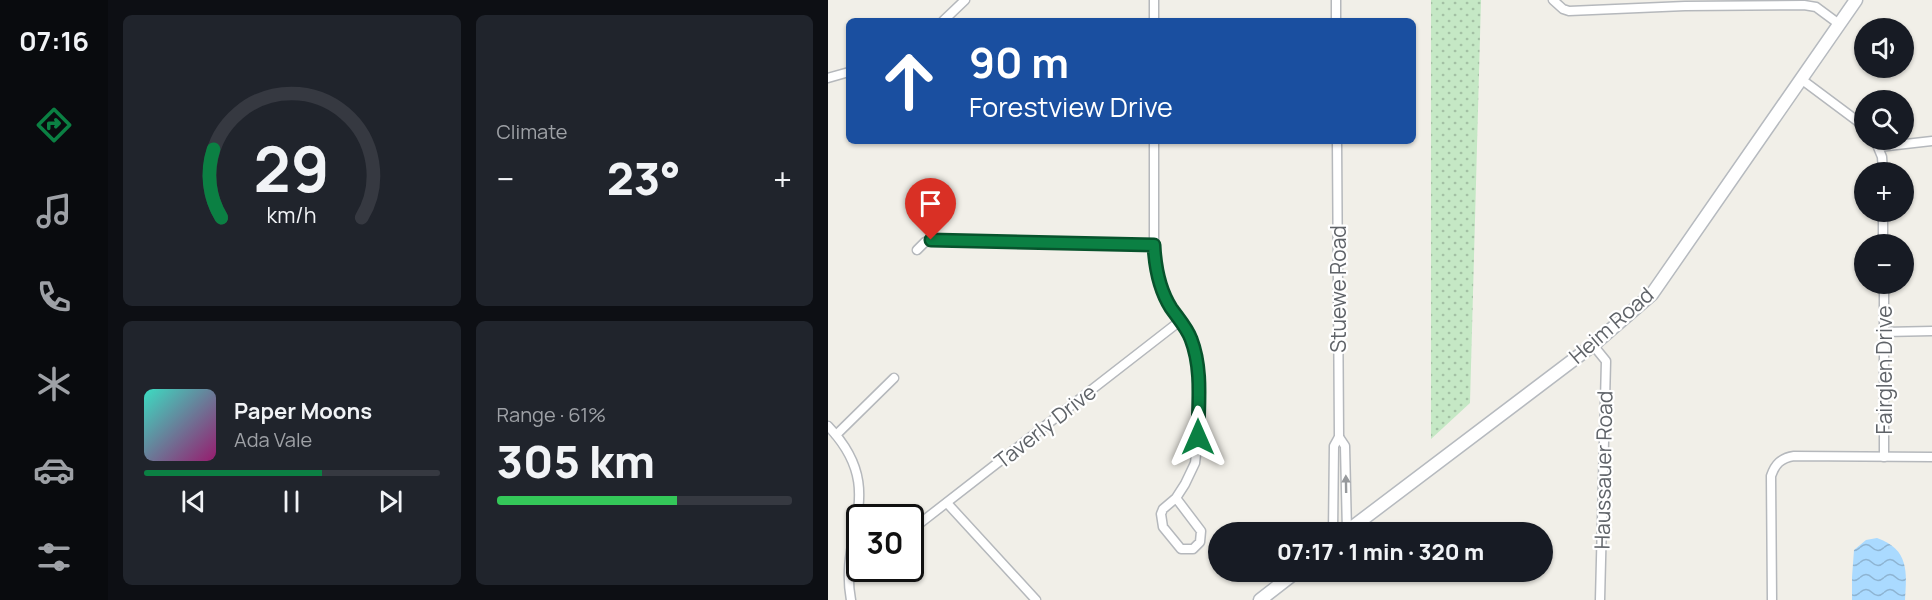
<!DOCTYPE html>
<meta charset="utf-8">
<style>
body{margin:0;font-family:Manrope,sans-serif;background:#20242c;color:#f1f3f6;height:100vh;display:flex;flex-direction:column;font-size:22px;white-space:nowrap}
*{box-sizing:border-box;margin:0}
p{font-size:20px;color:#9ea1a6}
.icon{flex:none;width:33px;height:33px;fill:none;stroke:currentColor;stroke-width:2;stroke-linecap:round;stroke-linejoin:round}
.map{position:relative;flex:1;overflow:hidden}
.sheet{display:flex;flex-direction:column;gap:15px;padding:15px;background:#0d0f14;width:720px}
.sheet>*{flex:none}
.guide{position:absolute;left:18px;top:18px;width:570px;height:126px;border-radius:9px;box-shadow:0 2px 4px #0004;background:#1a4fa0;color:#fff;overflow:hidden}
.fabs{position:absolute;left:1026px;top:18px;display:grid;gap:12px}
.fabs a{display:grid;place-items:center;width:60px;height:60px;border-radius:50%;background:#171b24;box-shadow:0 2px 4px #0004;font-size:30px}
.speed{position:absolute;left:18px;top:504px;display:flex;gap:12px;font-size:30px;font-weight:700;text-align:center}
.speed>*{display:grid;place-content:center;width:78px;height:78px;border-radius:50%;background:#171b24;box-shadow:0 2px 4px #0004;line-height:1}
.speed .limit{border:3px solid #111;border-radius:9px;background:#fff;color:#111}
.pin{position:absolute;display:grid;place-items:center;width:51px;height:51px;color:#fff;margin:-62px -26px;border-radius:50% 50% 50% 0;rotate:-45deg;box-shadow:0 0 6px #0007}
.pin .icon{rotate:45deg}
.me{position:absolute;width:66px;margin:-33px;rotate:0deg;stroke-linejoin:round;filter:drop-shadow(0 0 4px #0008)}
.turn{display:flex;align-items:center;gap:21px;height:126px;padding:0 24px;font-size:27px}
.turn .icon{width:78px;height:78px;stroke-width:2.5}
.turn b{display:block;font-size:42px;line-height:51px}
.big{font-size:45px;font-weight:800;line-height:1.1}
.sheet .tile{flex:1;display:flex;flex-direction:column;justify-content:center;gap:9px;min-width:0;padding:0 21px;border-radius:9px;background:#20242c}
.sheet .dial{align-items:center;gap:0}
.dial svg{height:156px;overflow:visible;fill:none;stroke:#363941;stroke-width:7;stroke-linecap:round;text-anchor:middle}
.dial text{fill:#f1f3f6;stroke:none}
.song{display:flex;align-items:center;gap:18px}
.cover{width:72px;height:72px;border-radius:9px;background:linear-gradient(135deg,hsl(170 70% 55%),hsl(320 70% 35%))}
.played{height:6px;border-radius:3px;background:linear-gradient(90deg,#0b8043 60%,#363941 60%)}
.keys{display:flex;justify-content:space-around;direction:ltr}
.heat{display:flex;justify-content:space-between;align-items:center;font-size:33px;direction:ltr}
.charge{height:9px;border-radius:4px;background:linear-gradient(90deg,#34c759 61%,#363941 0)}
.sheet .tiles{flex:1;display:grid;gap:15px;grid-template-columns:repeat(2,1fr)}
.trip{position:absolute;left:380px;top:522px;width:345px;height:60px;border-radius:30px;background:#171b24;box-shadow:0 2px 4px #0004;font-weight:800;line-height:60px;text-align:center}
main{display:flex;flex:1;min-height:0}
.tab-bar{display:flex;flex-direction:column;width:108px;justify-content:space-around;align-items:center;background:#090b0e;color:#9ea1a6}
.tab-bar .icon{width:42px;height:42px}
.tab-bar .on{color:#0b8043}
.tab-bar b{font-size:27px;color:#f1f3f6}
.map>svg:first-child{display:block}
</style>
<main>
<nav class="tab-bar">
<b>07:16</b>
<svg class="icon on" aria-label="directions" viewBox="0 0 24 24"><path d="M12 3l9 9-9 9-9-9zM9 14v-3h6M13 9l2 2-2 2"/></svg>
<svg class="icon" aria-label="music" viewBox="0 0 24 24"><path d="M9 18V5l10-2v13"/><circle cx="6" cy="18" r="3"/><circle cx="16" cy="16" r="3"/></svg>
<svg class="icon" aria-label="phone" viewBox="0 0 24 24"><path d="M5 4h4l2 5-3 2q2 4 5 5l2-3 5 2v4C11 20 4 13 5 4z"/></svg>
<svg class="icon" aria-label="climate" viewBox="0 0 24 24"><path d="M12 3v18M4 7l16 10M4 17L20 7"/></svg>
<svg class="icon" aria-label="car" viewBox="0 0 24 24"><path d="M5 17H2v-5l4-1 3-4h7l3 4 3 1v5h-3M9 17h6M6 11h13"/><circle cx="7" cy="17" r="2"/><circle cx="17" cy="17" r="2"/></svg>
<svg class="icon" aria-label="filters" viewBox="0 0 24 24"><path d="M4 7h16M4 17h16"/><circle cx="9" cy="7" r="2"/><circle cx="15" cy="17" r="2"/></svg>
</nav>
<section class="sheet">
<div class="tiles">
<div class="tile dial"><svg viewBox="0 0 100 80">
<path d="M14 69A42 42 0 1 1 86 69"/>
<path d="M14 69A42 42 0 0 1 10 34" stroke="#0b8043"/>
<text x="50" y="56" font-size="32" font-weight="700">29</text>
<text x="50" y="72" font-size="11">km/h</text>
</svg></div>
<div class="tile"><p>Climate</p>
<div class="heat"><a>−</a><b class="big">23°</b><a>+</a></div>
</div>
<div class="tile">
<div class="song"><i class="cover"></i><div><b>Paper Moons</b><p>Ada Vale</p></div></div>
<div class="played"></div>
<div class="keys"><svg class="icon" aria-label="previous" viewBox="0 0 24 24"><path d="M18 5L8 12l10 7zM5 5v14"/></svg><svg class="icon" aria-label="pause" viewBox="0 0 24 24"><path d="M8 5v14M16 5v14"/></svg><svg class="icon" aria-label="next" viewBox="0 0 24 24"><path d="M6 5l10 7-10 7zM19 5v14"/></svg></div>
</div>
<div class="tile"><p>Range · 61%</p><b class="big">305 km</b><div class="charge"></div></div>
</div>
</section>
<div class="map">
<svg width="1104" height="600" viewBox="0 0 1104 600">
<defs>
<pattern id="grass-dots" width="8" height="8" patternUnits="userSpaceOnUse" patternTransform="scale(1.5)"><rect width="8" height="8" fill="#c5e8c5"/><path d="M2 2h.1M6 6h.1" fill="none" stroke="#a3c0a4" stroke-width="1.8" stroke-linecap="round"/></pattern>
<pattern id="water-waves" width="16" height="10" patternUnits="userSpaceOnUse" patternTransform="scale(1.5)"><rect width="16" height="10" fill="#aadaff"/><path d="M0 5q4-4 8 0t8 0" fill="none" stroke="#8eb4d2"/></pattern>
</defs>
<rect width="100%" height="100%" fill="#f1efe8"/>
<polygon fill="url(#grass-dots)" points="603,0 653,0 642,403 603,439"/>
<path fill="url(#water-waves)" d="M1049 538C1081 549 1079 572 1077 600H1024V577L1026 550 1038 540Z"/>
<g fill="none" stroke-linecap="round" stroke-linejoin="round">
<defs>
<g id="street">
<polyline points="508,0 508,21"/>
<polyline points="725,0 735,9 741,11 857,6 976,5 988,7 1011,24"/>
<polyline points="115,21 137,0"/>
<polyline points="326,21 326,0"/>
<polyline points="0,78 21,72"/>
<polyline points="973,79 1036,126"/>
<polyline points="1047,140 1054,157 1055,172"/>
<polyline points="326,141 326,245 329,273 341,304 363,339 370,368 370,437 367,463 357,484 348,498 335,509 333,514 335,527 353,549 365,549 372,542 373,531 348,498"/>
<polyline points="1051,147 1104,141"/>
<polyline points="1055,212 1055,244"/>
<polyline points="89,250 97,242 103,240 326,245"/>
<polyline points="1056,284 1056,457"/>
<polyline points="1056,332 1104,331"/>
<polyline points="765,345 778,361 772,600"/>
<path d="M0 426C62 491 10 532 23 600"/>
<polyline points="8,435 66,378"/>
<polyline points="511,437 517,446 519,532"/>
<polyline points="119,503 208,600"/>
<polyline points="82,531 352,321"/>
<polyline points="505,532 506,446 511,437 509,141"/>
<path d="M944 600 943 476C947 464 953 458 966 456L1104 457"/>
</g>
<g id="secondary">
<polyline points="518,532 765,345 824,294 1028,0"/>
<polyline points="432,600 468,572"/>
</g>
</defs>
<use href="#street" stroke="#b5b8bc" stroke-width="11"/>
<use href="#secondary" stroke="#b6babf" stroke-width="15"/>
<use href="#street" stroke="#fff" stroke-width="8"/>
<use href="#secondary" stroke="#fff" stroke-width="12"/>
</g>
<defs><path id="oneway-solid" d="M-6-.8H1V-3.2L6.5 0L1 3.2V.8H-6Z" transform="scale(1.5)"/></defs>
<use fill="#979a9d" href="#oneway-solid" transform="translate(518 484) rotate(-91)"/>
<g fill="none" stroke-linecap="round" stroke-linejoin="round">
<defs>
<path id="route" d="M103 240 326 245C327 266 331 289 343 308 350 318 359 328 363 339 375 370 370 405 370 437"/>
</defs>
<use href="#route" stroke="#07532c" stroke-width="15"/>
<use href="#route" stroke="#0b8043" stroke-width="10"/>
</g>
<g text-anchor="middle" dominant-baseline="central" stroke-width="4.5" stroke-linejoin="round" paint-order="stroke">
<g font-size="21" fill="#5f6368" stroke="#fff">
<text transform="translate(510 289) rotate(-90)">Stuewe Road</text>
<text transform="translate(783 325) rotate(-41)">Heim Road</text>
<text transform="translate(1056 370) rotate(-90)">Fairglen Drive</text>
<text transform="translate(217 426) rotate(-38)">Taverly Drive</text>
<text transform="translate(775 470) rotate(-89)">Haussauer Road</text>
</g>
</g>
</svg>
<div class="fabs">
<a><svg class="icon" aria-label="sound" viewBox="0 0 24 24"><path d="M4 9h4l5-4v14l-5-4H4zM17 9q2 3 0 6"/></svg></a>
<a><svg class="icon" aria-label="search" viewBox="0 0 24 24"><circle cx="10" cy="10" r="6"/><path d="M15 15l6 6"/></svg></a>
<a>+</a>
<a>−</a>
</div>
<div class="speed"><div class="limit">30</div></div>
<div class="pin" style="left:103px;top:240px;background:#d93025"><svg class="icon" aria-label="arrive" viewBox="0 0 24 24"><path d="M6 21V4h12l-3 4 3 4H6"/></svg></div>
<svg class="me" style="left:370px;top:437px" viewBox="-20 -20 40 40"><path d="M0-17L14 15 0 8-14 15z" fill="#0b8043" stroke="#fff" stroke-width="4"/></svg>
<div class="trip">07:17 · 1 min · 320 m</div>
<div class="guide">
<div class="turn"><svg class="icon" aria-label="ahead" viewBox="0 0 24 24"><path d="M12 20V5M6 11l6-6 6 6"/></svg><div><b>90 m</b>Forestview Drive</div></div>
</div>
</div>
</main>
